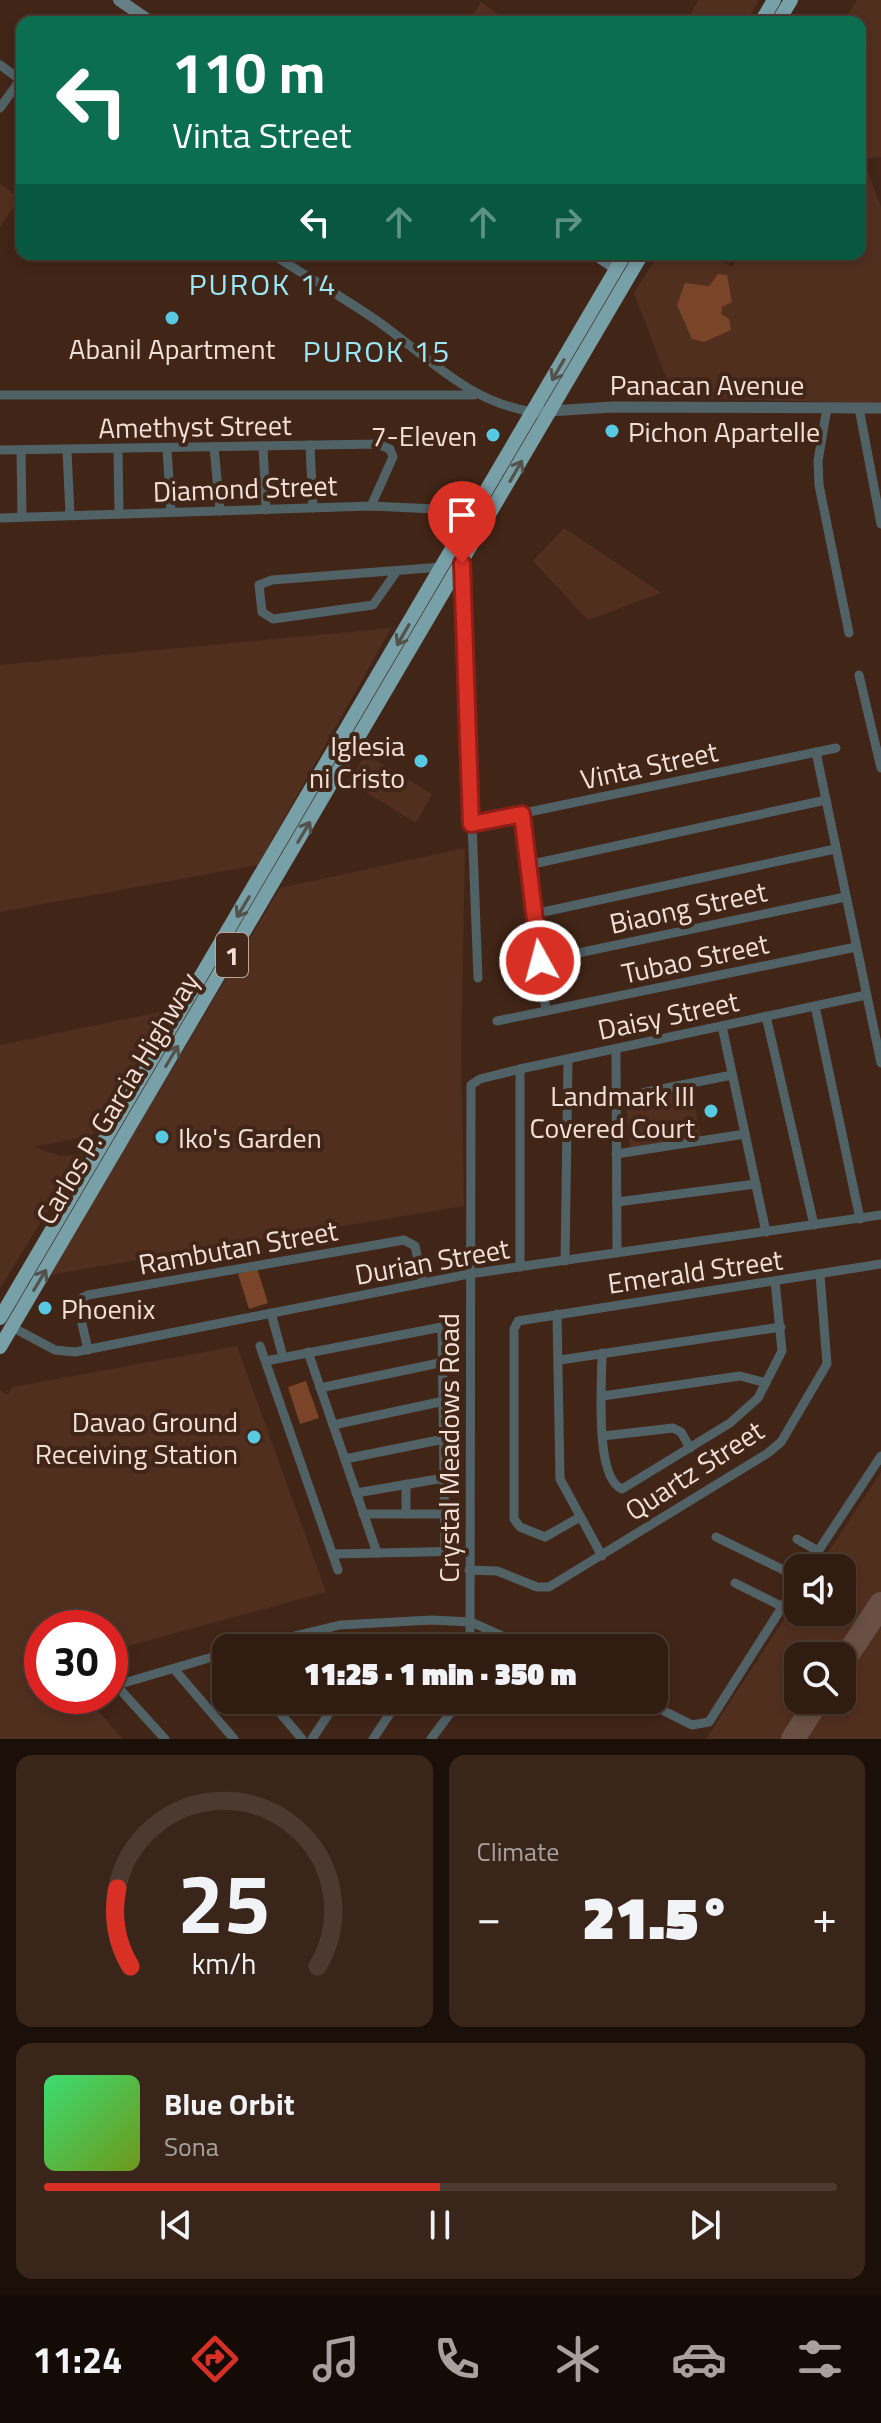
<!DOCTYPE html>
<meta charset="utf-8">
<style>
body{margin:0;font-family:"Titillium Web",sans-serif;background:#39251a;color:#f1f3f6;height:100vh;display:flex;flex-direction:column;font-size:30px;white-space:nowrap}
*{box-sizing:border-box;margin:0}
p{font-size:26px;color:#a8a19f}
.icon{flex:none;width:44px;height:44px;fill:none;stroke:currentColor;stroke-width:2;stroke-linecap:round;stroke-linejoin:round}
.map{position:relative;height:1739px;overflow:hidden}
.panel{display:flex;flex-direction:column;gap:16px;padding:16px;background:#1b0f09;flex:1}
.panel>*{flex:none}
.guide{position:absolute;left:16px;top:16px;width:850px;height:244px;border-radius:16px;box-shadow:0 4px 12px #0003,0 0 0 2px #4c3a31;background:#0b6e4f;color:#fff;overflow:hidden}
.tools{position:absolute;left:784px;top:1554px;display:grid;gap:16px}
.tools a{display:grid;place-items:center;width:72px;height:72px;border-radius:16px;background:#311c11;box-shadow:0 4px 12px #0003,0 0 0 2px #4c3a31;font-size:40px}
.speed{position:absolute;left:24px;top:1610px;display:flex;gap:16px;font-size:40px;font-weight:700;text-align:center}
.speed>*{display:grid;place-content:center;width:104px;height:104px;border-radius:50%;background:#311c11;box-shadow:0 4px 12px #0003,0 0 0 2px #4c3a31;line-height:1}
.speed .limit{border:12px solid #d22;background:#fff;color:#111}
.pin{position:absolute;display:grid;place-items:center;width:68px;height:68px;color:#fff;margin:-82px -34px;border-radius:50% 50% 50% 0;rotate:-45deg;box-shadow:0 0 8px #0007}
.pin .icon{rotate:45deg}
.me{position:absolute;width:88px;margin:-44px;rotate:353deg;stroke-linejoin:round;filter:drop-shadow(0 0 6px #0008)}
.turn{display:flex;align-items:center;gap:28px;height:168px;padding:0 24px;font-size:36px}
.turn .icon{width:104px;height:104px;stroke-width:2.5}
.turn b{display:block;font-size:56px;line-height:68px}
.lanes{display:flex;align-items:center;height:76px;padding:0 24px;background:#0003;justify-content:center;gap:40px;direction:ltr}
.lanes .off{opacity:.35}
.big{font-size:60px;font-weight:800;line-height:1.1}
.panel .tile{flex:1;display:flex;flex-direction:column;justify-content:center;gap:12px;min-width:0;padding:0 28px;border-radius:16px;background:#39251a}
.panel .dial{align-items:center;gap:0}
.dial svg{height:208px;overflow:visible;fill:none;stroke:#4c3a31;stroke-width:7;stroke-linecap:round;text-anchor:middle}
.dial text{fill:#f1f3f6;stroke:none}
.song{display:flex;align-items:center;gap:24px}
.cover{width:96px;height:96px;border-radius:12px;background:linear-gradient(135deg,hsl(140 70% 55%),hsl(80 70% 35%))}
.played{height:8px;border-radius:4px;background:linear-gradient(90deg,#d93025 50%,#4c3a31 50%)}
.keys{display:flex;justify-content:space-around;direction:ltr}
.heat{display:flex;justify-content:space-between;align-items:center;font-size:44px;direction:ltr}
.panel .tiles{flex:1;display:grid;gap:16px;grid-template-columns:1fr 1fr}
.tile:last-child{grid-column:span 2}
.trip{position:absolute;left:212px;top:1634px;width:456px;height:80px;border-radius:16px;background:#311c11;box-shadow:0 4px 12px #0003,0 0 0 2px #4c3a31;font-weight:800;line-height:80px;text-align:center}
.tab-bar{display:flex;height:128px;justify-content:space-around;align-items:center;background:#140b07;color:#a8a19f}
.tab-bar .icon{width:56px;height:56px}
.tab-bar .on{color:#d93025}
.tab-bar b{font-size:36px;color:#f1f3f6}
.map>svg:first-child{display:block}
</style>
<div class="map">
<svg width="881" height="1739" viewBox="0 0 881 1739">
<rect width="100%" height="100%" fill="#412517"/>
<g fill="#512f1f" fill-rule="evenodd">
<polygon points="698,0 759,0 746,22 687,22"/>
<polygon points="857,0 881,0 881,157 863,159 881,207 881,403 674,398 634,293 658,254 708,254 732,267 739,254 860,254 860,22 843,22"/>
<polygon points="481,2 510,22 468,22"/>
<polygon points="0,184 20,198 0,227"/>
<polygon points="564,528 661,593 588,620 533,561"/>
<polygon points="391,628 258,865 0,912 0,665"/>
<polygon points="366,754 432,794 416,823 348,781"/>
<polygon points="465,848 461,1052 464,1206 49,1275 280,888"/>
<polygon points="169,1010 92,1135 34,1147 61,1156 83,1154 0,1288 0,1045"/>
<polygon points="691,1086 701,1137 630,1149 625,1098"/>
<polygon points="237,1346 326,1592 110,1651 110,1628 42,1628 42,1696 85,1696 123,1739 0,1739 0,1390 7,1395 13,1387"/>
<path d="M881 1472V1739H706L798 1598V1612H842V1568H818ZM798 1656H842V1700H798Z"/>
</g>
<g fill="#7a4428">
<polygon points="718,274 727,275 732,302 722,307 721,314 729,319 731,330 704,342 692,339 677,305 685,283 709,286"/>
<polygon points="257,1268 268,1303 249,1309 238,1274"/>
<polygon points="306,1381 319,1418 300,1424 288,1387"/>
</g>
<g fill="none" stroke-linecap="round" stroke-linejoin="round">
<g stroke="#6a5044" stroke-width="24">
<polyline points="842,1663 881,1604"/>
<polyline points="793,1739 818,1700"/>
</g>
<g stroke="#516266" stroke-width="9">
<polyline points="0,65 22,81"/>
<polyline points="0,108 20,80"/>
<path d="M272 254C306 276 342 297 376 320 430 358 466 401 533 412"/>
<polyline points="0,395 474,395"/>
<polyline points="827,408 818,461 819,485 849,633"/>
<polyline points="859,408 881,524"/>
<polyline points="310,445 313,508"/>
<polyline points="263,446 266,510"/>
<polyline points="214,447 220,511"/>
<polyline points="167,449 171,512"/>
<polyline points="0,450 378,444 390,449 393,457 371,506"/>
<polyline points="67,450 70,515"/>
<polyline points="118,450 119,513"/>
<polyline points="21,451 22,517"/>
<polyline points="0,518 371,506 479,511"/>
<polyline points="462,563 478,978"/>
<polyline points="397,571 373,605 273,619 262,612 259,585 272,580 442,567"/>
<polyline points="859,675 881,768"/>
<polyline points="816,752 881,1063"/>
<polyline points="522,814 546,1011"/>
<polyline points="471,824 836,748"/>
<polyline points="528,865 826,800"/>
<polyline points="534,914 835,849"/>
<polyline points="540,961 845,897"/>
<polyline points="815,1006 860,1219"/>
<polyline points="766,1016 814,1225"/>
<polyline points="497,1021 856,947"/>
<polyline points="722,1026 766,1232"/>
<polyline points="616,1049 617,1253"/>
<polyline points="616,1098 732,1075"/>
<polyline points="616,1154 745,1134"/>
<polyline points="617,1202 756,1184"/>
<polyline points="565,1261 568,1059"/>
<polyline points="520,1267 520,1069"/>
<polyline points="271,1313 283,1357"/>
<polyline points="557,1314 560,1479 602,1556"/>
<polyline points="10,1326 55,1350 75,1352 469,1274 881,1215"/>
<polyline points="260,1346 338,1570"/>
<polyline points="88,1350 78,1306 80,1299 88,1295 404,1240 415,1246 423,1283"/>
<polyline points="308,1352 377,1553"/>
<path d="M602 1353C602 1382 594 1478 622 1489L730 1423 758 1398 782 1351 775 1281"/>
<polyline points="560,1360 781,1327"/>
<polyline points="266,1361 442,1327 445,1552"/>
<polyline points="320,1388 444,1362"/>
<polyline points="603,1396 740,1376 766,1383"/>
<polyline points="333,1425 444,1401"/>
<polyline points="603,1436 673,1428 681,1432 690,1448"/>
<polyline points="345,1459 444,1439"/>
<polyline points="356,1493 444,1478"/>
<polyline points="363,1514 445,1514"/>
<polyline points="406,1514 406,1484"/>
<polyline points="580,1517 545,1537 520,1527 514,1519 514,1329 518,1321 881,1264"/>
<polyline points="716,1537 798,1577"/>
<polyline points="797,1539 818,1551"/>
<polyline points="333,1554 469,1551"/>
<polyline points="807,1568 881,1456"/>
<polyline points="469,1570 497,1571 537,1587 549,1587 768,1453 781,1442 827,1364 820,1275"/>
<polyline points="735,1583 781,1606"/>
<polyline points="245,1648 340,1625 432,1620 471,1622 529,1648"/>
<polyline points="470,1648 471,1085 480,1079 520,1069 866,995"/>
<polyline points="174,1669 234,1739"/>
<polyline points="116,1685 165,1739"/>
<polyline points="110,1687 226,1653"/>
<polyline points="269,1700 302,1739"/>
<polyline points="642,1700 692,1725 709,1722 798,1582"/>
<polyline points="312,1739 338,1700"/>
<polyline points="373,1739 399,1700"/>
<polyline points="431,1739 460,1700"/>
</g>
<polyline stroke="#516266" stroke-width="11" points="533,412 613,407 881,408"/>
<g stroke="#647f86" stroke-width="12">
<polyline points="119,0 151,22"/>
<polyline points="595,254 617,269"/>
</g>
<g stroke="#78a0a9" stroke-width="14">
<polyline points="761,22 774,0"/>
<polyline points="778,22 791,0"/>
<polyline points="0,1318 625,254"/>
<polyline points="0,1347 642,254"/>
</g>
</g>
<defs><path id="oneway-shaft" d="M-6 0H5M1.5-3L5.5 0L1.5 3" fill="none" stroke-width="1.6" stroke-linecap="round" stroke-linejoin="round" transform="scale(2)"/></defs>
<g stroke="#54504a">
<use href="#oneway-shaft" transform="translate(558 370) rotate(120)"/>
<use href="#oneway-shaft" transform="translate(516 471) rotate(-60)"/>
<use href="#oneway-shaft" transform="translate(403 635) rotate(120)"/>
<use href="#oneway-shaft" transform="translate(304 832) rotate(-59)"/>
<use href="#oneway-shaft" transform="translate(243 907) rotate(121)"/>
<use href="#oneway-shaft" transform="translate(172 1056) rotate(-59)"/>
<use href="#oneway-shaft" transform="translate(40 1280) rotate(-59)"/>
</g>
<g fill="none" stroke-linecap="round" stroke-linejoin="round">
<defs>
<polyline id="route" points="462,563 471,824 522,814 540,961"/>
</defs>
<use href="#route" stroke="#8d1f18" stroke-width="20"/>
<use href="#route" stroke="#d93025" stroke-width="14"/>
</g>
<g fill="#57c9e2" stroke="#412517" stroke-width="3">
<circle cx="172" cy="318" r="8"/>
<circle cx="612" cy="431" r="8"/>
<circle cx="493" cy="435" r="8"/>
<circle cx="421" cy="761" r="8"/>
<circle cx="711" cy="1111" r="8"/>
<circle cx="162" cy="1137" r="8"/>
<circle cx="45" cy="1308" r="8"/>
<circle cx="254" cy="1437" r="8"/>
</g>
<g text-anchor="middle" dominant-baseline="central" stroke-width="8" stroke-linejoin="round" paint-order="stroke">
<rect fill="#412517" stroke="#bda79d" stroke-width="2" x="216" y="933" width="32" height="44" rx="6"/>
<g font-size="26" font-weight="bold" fill="#f2dfd6">
<text x="232" y="955">1</text>
</g>
<g font-size="28" fill="#f2dfd6" stroke="#412517" text-anchor="end">
<text x="172" y="348" text-anchor="middle">Abanil Apartment</text>
<text x="628" y="431" text-anchor="start">Pichon Apartelle</text>
<text x="477" y="435">7-Eleven</text>
<text x="405" y="745">Iglesia<tspan x="405" dy="32">ni Cristo</tspan></text>
<text x="695" y="1095">Landmark III<tspan x="695" dy="32">Covered Court</tspan></text>
<text x="178" y="1137" text-anchor="start">Iko's Garden</text>
<text x="61" y="1308" text-anchor="start">Phoenix</text>
<text x="238" y="1421">Davao Ground<tspan x="238" dy="32">Receiving Station</tspan></text>
</g>
<g font-size="28" fill="#f2dfd6" stroke="#412517">
<text x="707" y="384">Panacan Avenue</text>
<text transform="translate(195 426) rotate(-1)">Amethyst Street</text>
<text transform="translate(245 488) rotate(-2)">Diamond Street</text>
<text transform="translate(649 765) rotate(-12)">Vinta Street</text>
<text transform="translate(688 907) rotate(-12)">Biaong Street</text>
<text transform="translate(695 958) rotate(-12)">Tubao Street</text>
<text transform="translate(668 1015) rotate(-12)">Daisy Street</text>
<text transform="translate(117 1098) rotate(-59)">Carlos P. Garcia Highway</text>
<text transform="translate(238 1247) rotate(-10)">Rambutan Street</text>
<text transform="translate(432 1261) rotate(-10)">Durian Street</text>
<text transform="translate(695 1271) rotate(-8)">Emerald Street</text>
<text transform="translate(448 1448) rotate(-90)">Crystal Meadows Road</text>
<text transform="translate(694 1470) rotate(-33)">Quartz Street</text>
</g>
<g font-size="30" letter-spacing="2" fill="#99e7f9" stroke="#412517">
<text x="263" y="284">PUROK 14</text>
<text x="377" y="351">PUROK 15</text>
</g>
</g>
</svg>
<div class="tools">
<a><svg class="icon" aria-label="sound" viewBox="0 0 24 24"><path d="M4 9h4l5-4v14l-5-4H4zM17 9q2 3 0 6"/></svg></a>
<a><svg class="icon" aria-label="search" viewBox="0 0 24 24"><circle cx="10" cy="10" r="6"/><path d="M15 15l6 6"/></svg></a>
</div>
<div class="speed"><div class="limit">30</div></div>
<div class="pin" style="left:462px;top:563px;background:#d93025"><svg class="icon" aria-label="arrive" viewBox="0 0 24 24"><path d="M6 21V4h12l-3 4 3 4H6"/></svg></div>
<svg class="me" style="left:540px;top:961px" viewBox="-20 -20 40 40"><circle r="17" fill="#d93025" stroke="#fff" stroke-width="3"/><path d="M0-11L8 9 0 5-8 9z" fill="#fff"/></svg>
<div class="trip">11:25 · 1 min · 350 m</div>
<div class="guide">
<div class="turn"><svg class="icon" aria-label="left" viewBox="0 0 24 24"><path d="M17 20v-9H6M10 6l-5 5 5 5"/></svg><div><b>110 m</b>Vinta Street</div></div>
<div class="lanes"><svg class="icon" aria-label="left" viewBox="0 0 24 24"><path d="M17 20v-9H6M10 6l-5 5 5 5"/></svg><svg class="icon off" aria-label="ahead" viewBox="0 0 24 24"><path d="M12 20V5M6 11l6-6 6 6"/></svg><svg class="icon off" aria-label="ahead" viewBox="0 0 24 24"><path d="M12 20V5M6 11l6-6 6 6"/></svg><svg class="icon off" aria-label="right" viewBox="0 0 24 24"><path d="M7 20v-9h11M14 6l5 5-5 5"/></svg></div>
</div>
</div>
<section class="panel">
<div class="tiles">
<div class="tile dial"><svg viewBox="0 0 100 80">
<path d="M14 69A42 42 0 1 1 86 69"/>
<path d="M14 69A42 42 0 0 1 9 39" stroke="#d93025"/>
<text x="50" y="56" font-size="32" font-weight="700">25</text>
<text x="50" y="72" font-size="11">km/h</text>
</svg></div>
<div class="tile"><p>Climate</p>
<div class="heat"><a>−</a><b class="big">21.5°</b><a>+</a></div>
</div>
<div class="tile">
<div class="song"><i class="cover"></i><div><b>Blue Orbit</b><p>Sona</p></div></div>
<div class="played"></div>
<div class="keys"><svg class="icon" aria-label="previous" viewBox="0 0 24 24"><path d="M18 5L8 12l10 7zM5 5v14"/></svg><svg class="icon" aria-label="pause" viewBox="0 0 24 24"><path d="M8 5v14M16 5v14"/></svg><svg class="icon" aria-label="next" viewBox="0 0 24 24"><path d="M6 5l10 7-10 7zM19 5v14"/></svg></div>
</div>
</div>
</section>
<nav class="tab-bar">
<b>11:24</b>
<svg class="icon on" aria-label="directions" viewBox="0 0 24 24"><path d="M12 3l9 9-9 9-9-9zM9 14v-3h6M13 9l2 2-2 2"/></svg>
<svg class="icon" aria-label="music" viewBox="0 0 24 24"><path d="M9 18V5l10-2v13"/><circle cx="6" cy="18" r="3"/><circle cx="16" cy="16" r="3"/></svg>
<svg class="icon" aria-label="phone" viewBox="0 0 24 24"><path d="M5 4h4l2 5-3 2q2 4 5 5l2-3 5 2v4C11 20 4 13 5 4z"/></svg>
<svg class="icon" aria-label="climate" viewBox="0 0 24 24"><path d="M12 3v18M4 7l16 10M4 17L20 7"/></svg>
<svg class="icon" aria-label="car" viewBox="0 0 24 24"><path d="M5 17H2v-5l4-1 3-4h7l3 4 3 1v5h-3M9 17h6M6 11h13"/><circle cx="7" cy="17" r="2"/><circle cx="17" cy="17" r="2"/></svg>
<svg class="icon" aria-label="filters" viewBox="0 0 24 24"><path d="M4 7h16M4 17h16"/><circle cx="9" cy="7" r="2"/><circle cx="15" cy="17" r="2"/></svg>
</nav>
